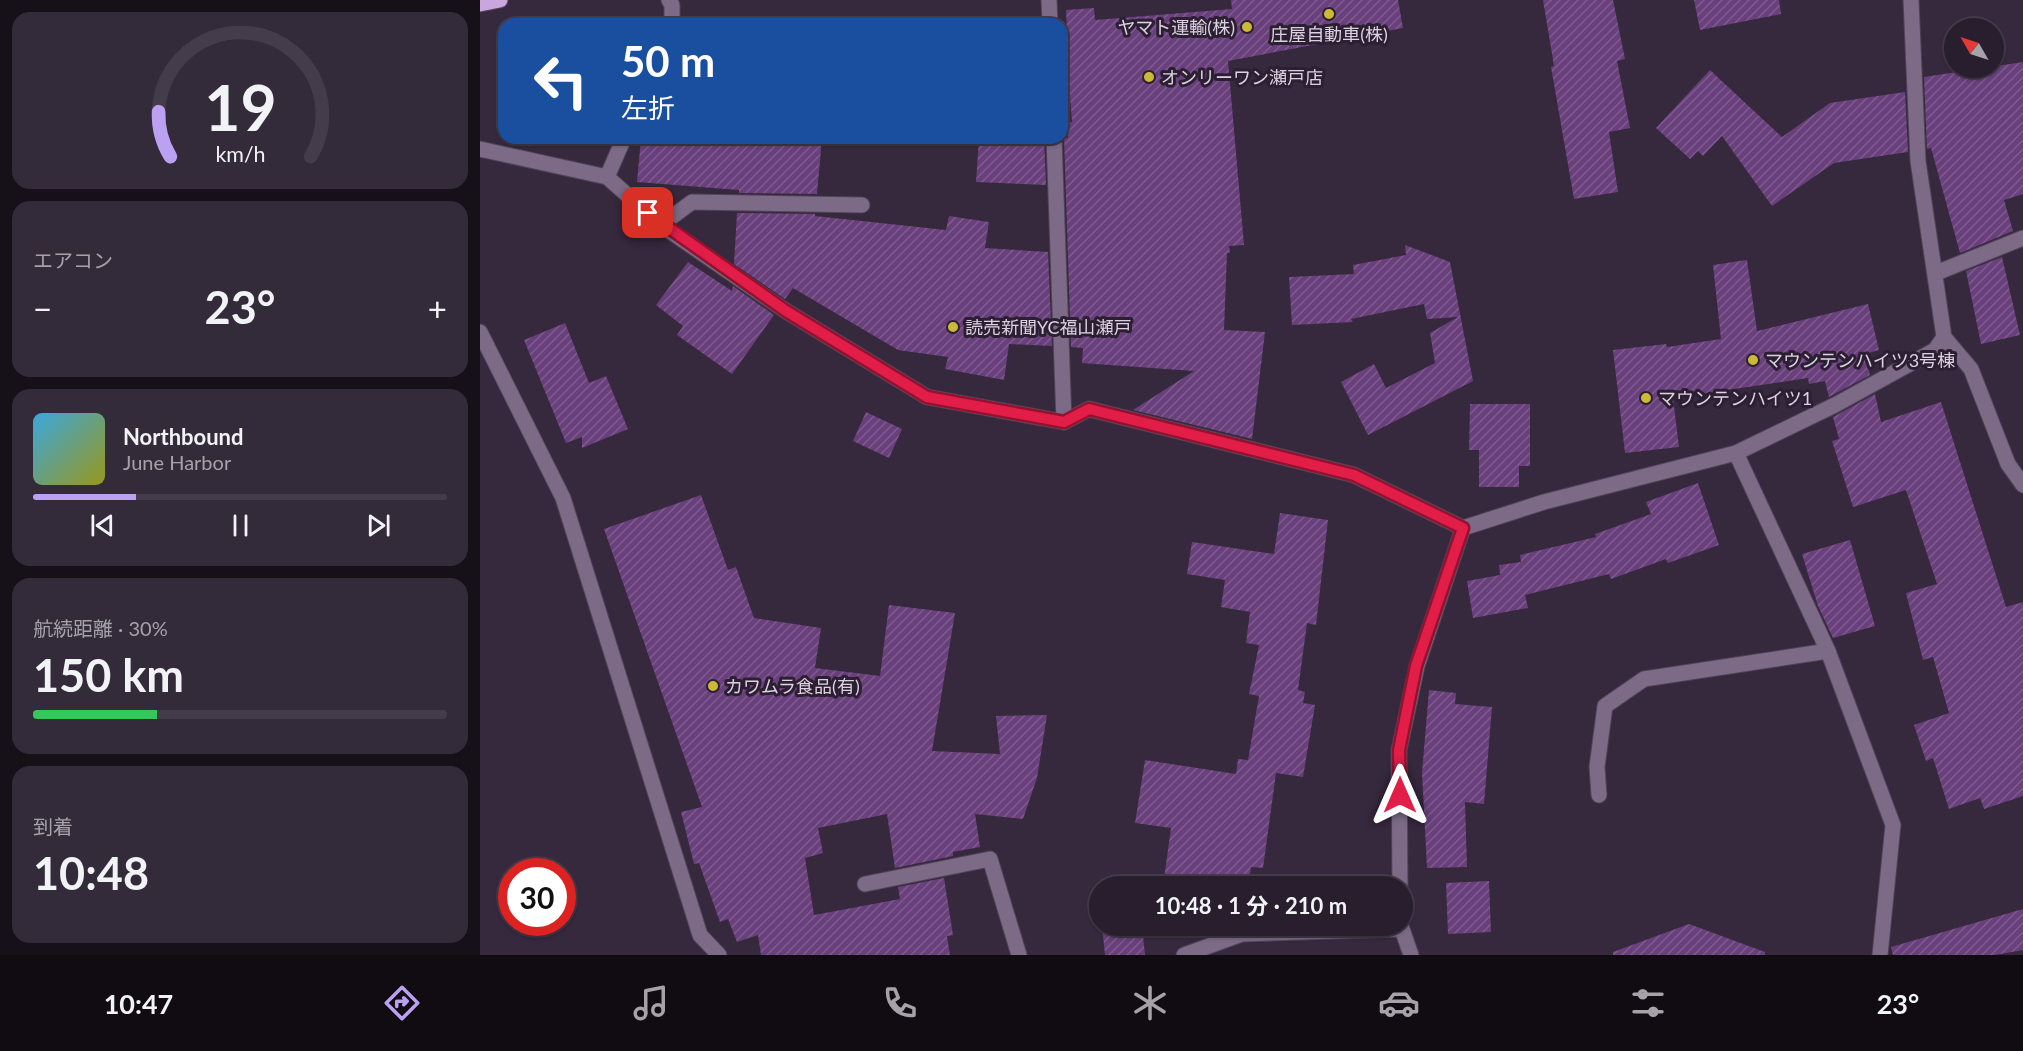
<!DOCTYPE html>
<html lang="ja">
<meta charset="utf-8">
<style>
body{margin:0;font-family:Lato,"Noto Sans JP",sans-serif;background:#342b3a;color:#f1f3f6;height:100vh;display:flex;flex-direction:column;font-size:22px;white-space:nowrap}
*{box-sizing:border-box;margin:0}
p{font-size:20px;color:#a5a2aa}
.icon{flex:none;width:33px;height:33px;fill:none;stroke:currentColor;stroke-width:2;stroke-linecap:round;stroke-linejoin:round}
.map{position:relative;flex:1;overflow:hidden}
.sheet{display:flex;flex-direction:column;gap:12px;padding:12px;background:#161019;width:480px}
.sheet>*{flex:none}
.guide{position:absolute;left:18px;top:18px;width:570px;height:126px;border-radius:18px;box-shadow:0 2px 4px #0004,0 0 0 2px #443c4a;background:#1a4fa0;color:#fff;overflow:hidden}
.needle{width:39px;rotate:309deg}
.tools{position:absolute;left:1464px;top:18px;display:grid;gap:12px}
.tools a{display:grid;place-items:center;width:60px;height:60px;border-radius:50%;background:#281e2e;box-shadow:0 2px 4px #0004,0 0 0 2px #443c4a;font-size:30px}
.speed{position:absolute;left:18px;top:858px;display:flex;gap:12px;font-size:30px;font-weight:700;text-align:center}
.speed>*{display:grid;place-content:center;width:78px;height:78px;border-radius:50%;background:#281e2e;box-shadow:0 2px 4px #0004,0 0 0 2px #443c4a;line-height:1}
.speed .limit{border:9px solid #d22;background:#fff;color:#111}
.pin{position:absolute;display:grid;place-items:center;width:51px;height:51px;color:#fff;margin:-26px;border-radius:12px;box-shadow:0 3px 9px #0006}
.me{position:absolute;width:66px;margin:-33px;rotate:0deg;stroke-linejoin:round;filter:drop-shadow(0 0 4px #0008)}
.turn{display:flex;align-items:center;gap:21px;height:126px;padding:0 24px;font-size:27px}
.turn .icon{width:78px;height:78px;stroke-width:2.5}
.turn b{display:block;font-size:42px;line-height:51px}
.big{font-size:45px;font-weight:700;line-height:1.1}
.sheet .card{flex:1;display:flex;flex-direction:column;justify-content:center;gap:9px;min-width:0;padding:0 21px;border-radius:18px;background:#342b3a}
.sheet .dial{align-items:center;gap:0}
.dial svg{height:156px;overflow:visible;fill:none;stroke:#443c4a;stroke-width:7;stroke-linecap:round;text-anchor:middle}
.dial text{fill:#f1f3f6;stroke:none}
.song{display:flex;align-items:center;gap:18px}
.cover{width:72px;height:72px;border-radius:9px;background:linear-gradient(135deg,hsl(200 70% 55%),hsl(60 70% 35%))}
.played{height:6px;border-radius:3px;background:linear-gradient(90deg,#bca0f2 25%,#443c4a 25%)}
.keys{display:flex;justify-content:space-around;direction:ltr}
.heat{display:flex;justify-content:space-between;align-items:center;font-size:33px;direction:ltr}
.charge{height:9px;border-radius:4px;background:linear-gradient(90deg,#34c759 30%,#443c4a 0)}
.trip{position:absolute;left:609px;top:876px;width:324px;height:60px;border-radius:30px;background:#281e2e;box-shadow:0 2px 4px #0004,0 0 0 2px #443c4a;font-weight:700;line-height:60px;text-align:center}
.dock{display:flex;height:96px;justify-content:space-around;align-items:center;background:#100c12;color:#a5a2aa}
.dock .icon{width:42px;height:42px}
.dock .active{color:#bca0f2}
.dock b{font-size:27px;color:#f1f3f6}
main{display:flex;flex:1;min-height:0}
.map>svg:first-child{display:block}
</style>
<main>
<section class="sheet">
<div class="card dial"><svg viewBox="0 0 100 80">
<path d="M14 69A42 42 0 1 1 86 69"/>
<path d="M14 69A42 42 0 0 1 8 46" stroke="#bca0f2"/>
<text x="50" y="56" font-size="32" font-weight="700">19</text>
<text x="50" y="72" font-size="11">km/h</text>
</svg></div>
<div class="card"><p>エアコン</p>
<div class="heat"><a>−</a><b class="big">23°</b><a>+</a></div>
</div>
<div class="card">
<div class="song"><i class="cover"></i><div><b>Northbound</b><p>June Harbor</p></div></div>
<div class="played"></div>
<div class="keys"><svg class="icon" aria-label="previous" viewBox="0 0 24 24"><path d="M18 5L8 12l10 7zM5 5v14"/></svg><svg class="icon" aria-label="pause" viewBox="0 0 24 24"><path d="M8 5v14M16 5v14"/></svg><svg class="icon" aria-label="next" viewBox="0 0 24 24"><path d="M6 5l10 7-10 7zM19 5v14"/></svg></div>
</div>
<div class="card"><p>航続距離 · 30%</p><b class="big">150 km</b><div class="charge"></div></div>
<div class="card"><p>到着</p><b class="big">10:48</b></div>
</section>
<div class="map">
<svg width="1543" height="955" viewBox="0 0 1543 955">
<defs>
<pattern id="building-hatch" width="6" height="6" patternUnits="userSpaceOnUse" patternTransform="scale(1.5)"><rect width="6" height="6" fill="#69407c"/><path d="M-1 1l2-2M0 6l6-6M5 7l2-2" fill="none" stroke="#7e5b8e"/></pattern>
</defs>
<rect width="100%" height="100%" fill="#36283d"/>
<g fill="url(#building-hatch)">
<polygon points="751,0 918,0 923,28 748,61 764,245 749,246 750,253 747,253 744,330 785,332 772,439 653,410 714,371 602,363 603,348 591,347 584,138 588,138 587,123 592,122 585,32 587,32 586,10 614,8 615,20 752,9"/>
<polygon points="1063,0 1133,0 1145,59 1137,61 1150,128 1129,132 1138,192 1094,199 1071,67 1074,66"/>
<polygon points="1214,0 1299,0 1301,14 1220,30"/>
<polygon points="1543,62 1543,194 1524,200 1533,231 1480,253 1451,148 1447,149 1444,77"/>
<polygon points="1230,70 1302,137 1350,103 1425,92 1428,152 1354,163 1292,206 1242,136 1223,156 1218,151 1210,159 1176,128"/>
<polygon points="161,138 342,138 337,194 259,193 259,190 157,182"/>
<polygon points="499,138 564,138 566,185 496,182"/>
<polygon points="257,213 335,214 335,216 466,230 469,216 509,222 505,248 568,252 572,346 529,344 524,380 465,369 468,357 418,350 313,288 305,299 254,264"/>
<polygon points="925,245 970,262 993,381 888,435 861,382 894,364 906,388 955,363 950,333 978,317 947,319 944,304 871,319 873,322 812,325 809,277 874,274 873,265 926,255"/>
<polygon points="1522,257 1540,335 1501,344 1486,271"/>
<polygon points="1267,260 1277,331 1388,304 1399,350 1385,354 1390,375 1349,397 1345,381 1329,384 1328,378 1193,398 1199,447 1145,453 1133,350 1186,344 1187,347 1241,339 1233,265"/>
<polygon points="208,262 252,291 253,286 294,315 252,374 197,335 203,326 176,305"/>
<polygon points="85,323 109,383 126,376 148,429 102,448 102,437 86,443 44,340"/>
<polygon points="1395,394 1401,422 1461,402 1526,607 1543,602 1543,796 1504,809 1500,798 1469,809 1453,758 1446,761 1434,725 1469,713 1453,657 1443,660 1426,593 1457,584 1426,490 1373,507 1352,441 1359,439 1353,417"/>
<polygon points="990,404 1050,404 1050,466 1039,466 1039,487 999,487 999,450 989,450"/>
<polygon points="386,412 422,429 409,458 373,441"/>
<polygon points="1218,483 1239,545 1188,563 1186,559 1131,579 1129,574 1045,595 1048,608 993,618 987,581 1020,575 1019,565 1041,562 1040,555 1116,537 1115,534 1171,514 1166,502"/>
<polygon points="221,495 248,570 256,567 274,618 341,628 335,668 400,676 409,605 475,613 452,751 520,754 516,716 567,715 557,778 543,819 495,814 500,847 473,852 473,856 415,868 407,814 338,828 343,853 325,858 334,915 420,899 418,887 464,878 473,935 467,936 470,955 281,955 278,935 257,942 248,919 240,922 219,863 214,864 201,812 222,807 124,529"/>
<polygon points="800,513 848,520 836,625 827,623 818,690 825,692 823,703 835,705 823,777 796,773 783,868 771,867 768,886 675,886 683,886 691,828 655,823 665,760 756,774 758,759 768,760 779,696 769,694 779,645 766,643 770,612 741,607 745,580 707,574 712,542 794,554"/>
<polygon points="1370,540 1395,626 1353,638 1338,606 1322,554"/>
<polygon points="949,690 976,693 975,704 1012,707 1004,804 985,802 987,867 947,868 942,773"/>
<polygon points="1009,881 1011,932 968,934 966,883"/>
<polygon points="1543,909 1543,950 1515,955 1413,955 1411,947"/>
<polygon points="1209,924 1285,952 1285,955 1133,955 1133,952"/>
<polygon points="622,926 662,926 665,955 625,955"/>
<polygon points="669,926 747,926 746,929 724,937 669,930"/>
</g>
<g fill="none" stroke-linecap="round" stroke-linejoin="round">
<defs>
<g id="minor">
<polyline points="189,0 192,5 192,24"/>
<polyline points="569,0 570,24"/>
<polyline points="574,138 584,422"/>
<polyline points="0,149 127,177 181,225 306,311 447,397 584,422 609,409 874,475 983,528 1064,502 1256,453 1355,405 1455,350 1464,337 1438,161 1431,0"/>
<polyline points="127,177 144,138"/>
<polyline points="181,225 212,202 382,205"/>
<polyline points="1456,273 1543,238"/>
<polyline points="0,332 83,498 220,935 239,955"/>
<polyline points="1464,337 1491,369 1528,464 1543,485"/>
<polyline points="1256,453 1348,651 1413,825 1400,955"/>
<polyline points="1119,795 1117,767 1125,706 1164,679 1348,651"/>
<polyline points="385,884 510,859 539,955"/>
<polyline points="920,886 919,750 937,666 983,528"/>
<polyline points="921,926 931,955"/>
<polyline points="704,955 762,934 921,929"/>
</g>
<polyline id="major" points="0,4 20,0"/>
</defs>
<use href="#minor" stroke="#504357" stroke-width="17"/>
<use href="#major" stroke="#504357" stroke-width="17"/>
<use href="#minor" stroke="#7c6a86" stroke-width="15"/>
<use href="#major" stroke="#caa5de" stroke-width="15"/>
</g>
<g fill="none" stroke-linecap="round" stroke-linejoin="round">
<defs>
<polyline id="route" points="168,213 306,311 447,397 584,422 609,409 874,475 983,528 936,666 919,750 920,795"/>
</defs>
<use href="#route" stroke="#92132f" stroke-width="15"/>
<use href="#route" stroke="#e11d48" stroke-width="10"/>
</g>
<g fill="#cdb938" stroke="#2c1f33" stroke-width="2">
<circle cx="849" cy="14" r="6"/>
<circle cx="767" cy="27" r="6"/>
<circle cx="669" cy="77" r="6"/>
<circle cx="473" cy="327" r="6"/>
<circle cx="1273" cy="360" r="6"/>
<circle cx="1166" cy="398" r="6"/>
<circle cx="233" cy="686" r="6"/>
</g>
<g text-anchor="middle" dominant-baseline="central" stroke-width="6" stroke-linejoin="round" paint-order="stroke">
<g font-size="18" fill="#dbd2df" stroke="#2c1f33" text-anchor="start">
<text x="755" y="27" text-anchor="end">ヤマト運輸(株)</text>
<text x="849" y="34" text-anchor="middle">庄屋自動車(株)</text>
<text x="681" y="77">オンリーワン瀬戸店</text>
<text x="485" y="327">読売新聞YC福山瀬戸</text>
<text x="1285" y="360">マウンテンハイツ3号棟</text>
<text x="1178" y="398">マウンテンハイツ1</text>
<text x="245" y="686">カワムラ食品(有)</text>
</g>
</g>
</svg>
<div class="tools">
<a><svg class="needle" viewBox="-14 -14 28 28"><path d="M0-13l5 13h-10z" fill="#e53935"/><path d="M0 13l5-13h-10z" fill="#a5a2aa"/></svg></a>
</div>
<div class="speed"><div class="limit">30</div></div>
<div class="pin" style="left:168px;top:213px;background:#d93025"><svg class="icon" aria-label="arrive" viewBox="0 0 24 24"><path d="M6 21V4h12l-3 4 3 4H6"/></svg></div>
<svg class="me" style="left:920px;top:795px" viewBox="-20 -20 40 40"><path d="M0-17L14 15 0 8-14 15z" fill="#e11d48" stroke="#fff" stroke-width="4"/></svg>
<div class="trip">10:48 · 1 分 · 210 m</div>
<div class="guide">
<div class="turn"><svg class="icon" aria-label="left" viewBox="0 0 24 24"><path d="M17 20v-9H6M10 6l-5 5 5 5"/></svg><div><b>50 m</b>左折</div></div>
</div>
</div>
</main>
<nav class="dock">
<b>10:47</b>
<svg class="icon active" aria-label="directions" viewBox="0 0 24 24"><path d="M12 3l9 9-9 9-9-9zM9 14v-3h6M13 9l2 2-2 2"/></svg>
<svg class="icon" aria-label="music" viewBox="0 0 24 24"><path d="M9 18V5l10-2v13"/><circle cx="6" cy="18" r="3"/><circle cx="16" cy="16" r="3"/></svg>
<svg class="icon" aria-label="phone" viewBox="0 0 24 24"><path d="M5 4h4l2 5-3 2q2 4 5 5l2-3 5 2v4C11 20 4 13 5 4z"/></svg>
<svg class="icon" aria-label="climate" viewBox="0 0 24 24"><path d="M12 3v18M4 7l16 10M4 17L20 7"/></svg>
<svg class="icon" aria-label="car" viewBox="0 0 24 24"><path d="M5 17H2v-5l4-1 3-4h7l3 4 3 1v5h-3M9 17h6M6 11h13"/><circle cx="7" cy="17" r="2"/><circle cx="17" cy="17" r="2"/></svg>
<svg class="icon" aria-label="filters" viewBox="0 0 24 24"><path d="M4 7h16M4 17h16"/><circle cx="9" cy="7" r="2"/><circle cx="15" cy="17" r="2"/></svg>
<b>23°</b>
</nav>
